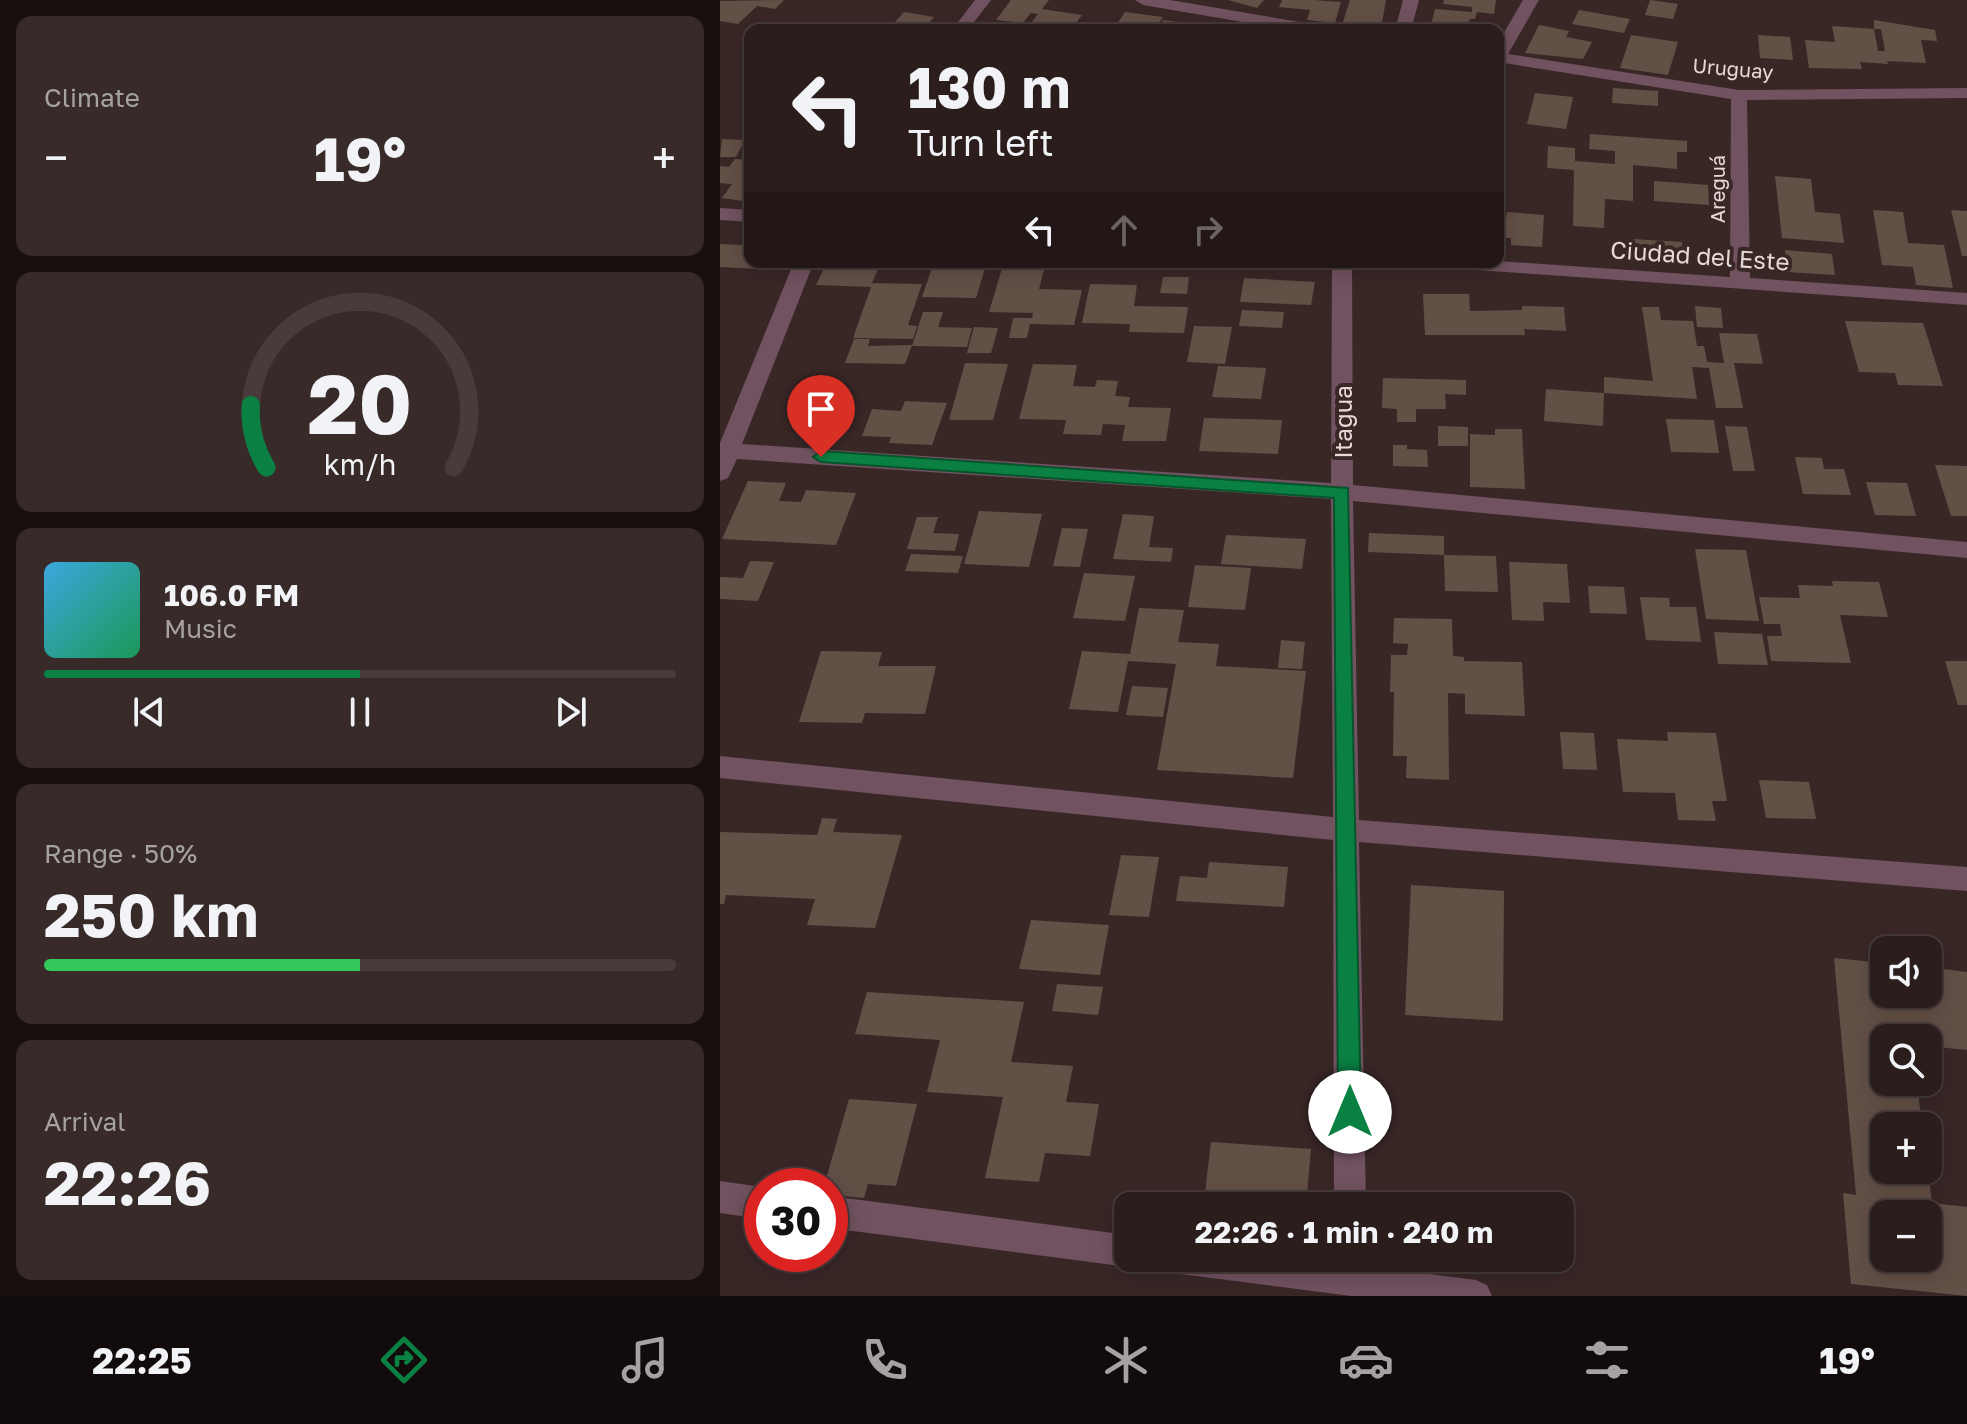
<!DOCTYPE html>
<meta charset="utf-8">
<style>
body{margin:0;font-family:"Golos Text",sans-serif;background:#372a29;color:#f1f3f6;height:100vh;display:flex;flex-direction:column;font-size:30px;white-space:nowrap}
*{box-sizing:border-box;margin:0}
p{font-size:26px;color:#a6a2a3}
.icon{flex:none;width:44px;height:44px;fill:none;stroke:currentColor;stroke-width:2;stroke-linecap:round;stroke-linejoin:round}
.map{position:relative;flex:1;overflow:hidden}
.panel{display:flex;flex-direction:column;gap:16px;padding:16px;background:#18100f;width:720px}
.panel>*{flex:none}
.banner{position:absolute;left:24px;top:24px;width:760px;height:244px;border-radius:16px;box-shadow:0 4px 20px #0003,0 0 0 2px #473b3b;background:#2b1d1c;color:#f1f3f6;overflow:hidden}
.controls{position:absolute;left:1150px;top:936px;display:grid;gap:16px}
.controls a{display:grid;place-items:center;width:72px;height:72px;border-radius:16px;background:#2b1d1c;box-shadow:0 4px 20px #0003,0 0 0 2px #473b3b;font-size:40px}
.speed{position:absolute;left:24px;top:1168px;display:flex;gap:16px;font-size:40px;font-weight:700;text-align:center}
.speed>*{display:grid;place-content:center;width:104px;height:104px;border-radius:50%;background:#2b1d1c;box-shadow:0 4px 20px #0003,0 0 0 2px #473b3b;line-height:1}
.speed .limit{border:12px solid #d22;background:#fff;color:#111}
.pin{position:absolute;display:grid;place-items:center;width:68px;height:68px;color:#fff;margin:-82px -34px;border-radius:50% 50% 50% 0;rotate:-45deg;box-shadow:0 0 8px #0007}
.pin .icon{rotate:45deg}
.me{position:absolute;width:88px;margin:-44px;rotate:0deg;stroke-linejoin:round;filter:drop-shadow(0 0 6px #0008)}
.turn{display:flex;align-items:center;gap:28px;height:168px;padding:0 32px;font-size:36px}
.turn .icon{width:104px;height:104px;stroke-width:2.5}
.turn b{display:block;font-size:56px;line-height:68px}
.lanes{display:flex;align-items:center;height:76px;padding:0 32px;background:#0003;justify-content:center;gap:40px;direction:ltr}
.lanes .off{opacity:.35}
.big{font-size:60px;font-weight:700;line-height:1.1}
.panel .widget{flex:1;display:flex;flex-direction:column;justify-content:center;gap:12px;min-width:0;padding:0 28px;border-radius:16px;background:#372a29}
.panel .dial{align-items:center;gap:0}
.dial svg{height:208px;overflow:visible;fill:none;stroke:#473b3b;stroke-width:7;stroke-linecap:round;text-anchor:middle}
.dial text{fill:#f1f3f6;stroke:none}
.song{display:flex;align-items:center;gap:24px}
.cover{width:96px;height:96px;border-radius:12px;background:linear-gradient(135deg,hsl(200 70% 55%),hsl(150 70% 35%))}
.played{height:8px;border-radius:4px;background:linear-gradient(90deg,#0b8043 50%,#473b3b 50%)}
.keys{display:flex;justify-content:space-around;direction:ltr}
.heat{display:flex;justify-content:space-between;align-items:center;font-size:44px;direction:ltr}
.charge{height:12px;border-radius:6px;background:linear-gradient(90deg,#34c759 50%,#473b3b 0)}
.trip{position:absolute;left:394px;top:1192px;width:460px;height:80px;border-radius:16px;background:#2b1d1c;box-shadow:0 4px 20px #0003,0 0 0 2px #473b3b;font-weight:700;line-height:80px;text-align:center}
.tabs{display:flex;height:128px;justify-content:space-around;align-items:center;background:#110c0b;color:#a6a2a3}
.tabs .icon{width:56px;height:56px}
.tabs .selected{color:#0b8043}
.tabs b{font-size:36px;color:#f1f3f6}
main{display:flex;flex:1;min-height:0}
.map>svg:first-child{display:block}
</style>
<main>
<section class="panel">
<div class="widget"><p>Climate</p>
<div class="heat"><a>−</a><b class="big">19°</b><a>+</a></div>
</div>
<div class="widget dial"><svg viewBox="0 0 100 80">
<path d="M14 69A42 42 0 1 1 86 69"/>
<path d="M14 69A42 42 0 0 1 8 45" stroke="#0b8043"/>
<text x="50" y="56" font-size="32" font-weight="700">20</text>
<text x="50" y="72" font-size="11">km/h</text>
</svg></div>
<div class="widget">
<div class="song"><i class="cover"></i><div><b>106.0 FM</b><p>Music</p></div></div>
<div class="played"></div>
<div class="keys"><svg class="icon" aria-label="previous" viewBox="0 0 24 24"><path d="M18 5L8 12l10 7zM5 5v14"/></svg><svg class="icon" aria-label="pause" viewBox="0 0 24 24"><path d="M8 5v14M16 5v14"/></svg><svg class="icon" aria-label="next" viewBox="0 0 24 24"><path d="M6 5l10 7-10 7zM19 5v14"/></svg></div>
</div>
<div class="widget"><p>Range · 50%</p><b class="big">250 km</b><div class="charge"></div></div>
<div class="widget"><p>Arrival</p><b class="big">22:26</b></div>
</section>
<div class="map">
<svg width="1247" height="1296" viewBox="0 0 1247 1296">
<rect width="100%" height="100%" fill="#392726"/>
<g fill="#625047" fill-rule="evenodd">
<polygon points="64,0 55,9 37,6 18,24 0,21 0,1"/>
<polygon points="291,0 329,0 322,9 362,15 351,30 306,30 318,14 311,13 303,23 276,20"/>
<polygon points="508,0 544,0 537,8"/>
<polygon points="562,0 593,0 621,2 615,23 587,20 590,10 559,7"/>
<polygon points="630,0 666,0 662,23 648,22 647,27 622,25"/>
<polygon points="724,0 776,0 774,14 757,12 755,19 750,19 748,27 711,24 715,9 752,12 752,7 723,4"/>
<polygon points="930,0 958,4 953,19 925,15"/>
<polygon points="859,10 910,19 904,33 852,24"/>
<polygon points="184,12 214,17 203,30 168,30"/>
<polygon points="405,12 443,17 434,30 393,30"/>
<polygon points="443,20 468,23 463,30 437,30"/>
<polygon points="1154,20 1215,30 1217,41 1201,40 1206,63 1167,61 1168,64 1140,62 1142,69 1089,68 1085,40 1115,42 1112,26 1154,29 1158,51 1165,51 1161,29 1154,29"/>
<polygon points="819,25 849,31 846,37 872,42 863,59 805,53"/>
<polygon points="911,35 958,42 948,75 900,68"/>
<polygon points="1038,35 1070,37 1073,60 1040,58"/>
<polygon points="893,88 938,91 938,106 892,103"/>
<polygon points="815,93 853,97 846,129 807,124"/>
<polygon points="870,134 967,141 967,152 957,152 957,169 913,165 913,201 885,199 884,228 853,226 854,170 827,168 828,146 855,148 855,161 895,164 895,151 869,149"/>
<polygon points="2,139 25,140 16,157 0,157"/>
<polygon points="15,159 30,160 30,202 2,198 12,184 0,183 0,166 9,167"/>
<polygon points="1055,176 1091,179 1095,212 1120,214 1124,243 1062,238"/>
<polygon points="934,181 988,185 989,205 934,201"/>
<polygon points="1153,210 1183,212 1188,243 1224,245 1233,288 1196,285 1193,267 1162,265"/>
<polygon points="1231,210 1247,211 1247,256 1242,256"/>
<polygon points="787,212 824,215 822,247 791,245 791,238 784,238"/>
<polygon points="28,235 30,262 41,262 38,269 0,267 0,244 22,245"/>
<polygon points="912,239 962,242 963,266 912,262"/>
<polygon points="1065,250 1112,254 1115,275 1067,272"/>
<polygon points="107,262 161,262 152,283 202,284 188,325 197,326 193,339 133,338 151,287 96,285"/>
<polygon points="214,262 267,262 256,298 202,297"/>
<polygon points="283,265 325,266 319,289 362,290 354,325 310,324 307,338 289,338 293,318 312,318 313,313 269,312"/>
<polygon points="443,277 469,277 467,294 440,293"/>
<polygon points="524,278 595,282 591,305 520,302"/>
<polygon points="370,284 417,285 414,306 468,307 464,333 409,332 410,324 362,323"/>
<polygon points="703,294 749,294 750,311 802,310 802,306 844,307 846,331 804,329 805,335 705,335"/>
<polygon points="975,306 1001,308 1003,328 977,327"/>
<polygon points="922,307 939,307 941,320 973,321 977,346 984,346 987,362 1004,363 999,333 1037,334 1043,364 1014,363 1023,408 996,408 989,368 972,367 977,399 884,393 884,377 933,381"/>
<polygon points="522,310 564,312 562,328 519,326"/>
<polygon points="203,312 223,312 218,327 252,328 247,347 192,346"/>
<polygon points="1125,321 1203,323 1223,386 1178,385 1175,373 1139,372"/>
<polygon points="474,326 512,327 505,364 467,362"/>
<polygon points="254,327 278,328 271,353 247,353"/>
<polygon points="134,339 150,339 148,346 192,345 185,364 125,363"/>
<polygon points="245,363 288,364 273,420 229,420"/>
<polygon points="313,364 357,365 353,386 375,387 377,380 398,381 395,396 410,397 408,407 451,408 446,441 402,441 405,425 383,424 381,435 343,434 346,420 299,419"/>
<polygon points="498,366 546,368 541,399 492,397"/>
<polygon points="663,378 746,380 746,395 725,394 726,409 696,409 696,422 677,422 677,409 662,408"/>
<polygon points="826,389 884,393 883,426 824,421"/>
<polygon points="185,401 227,403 212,445 169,443 171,437 142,436 152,409 181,411"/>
<polygon points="484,418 562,420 558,454 479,451"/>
<polygon points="946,419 994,420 999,453 951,452"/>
<polygon points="718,426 748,427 748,446 718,446"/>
<polygon points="1005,426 1027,427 1035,471 1013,471"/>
<polygon points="775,429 802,429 805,489 750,487 750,434 775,435"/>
<polygon points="673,445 687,445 687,449 707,450 708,467 673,466"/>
<polygon points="1075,457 1102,458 1104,469 1124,469 1131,495 1083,494"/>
<polygon points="1215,465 1247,466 1247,516 1231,516"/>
<polygon points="28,481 66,483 59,501 81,502 86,490 136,493 116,545 2,539"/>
<polygon points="1146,482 1187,483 1196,516 1155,515"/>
<polygon points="259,511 322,514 309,567 244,564"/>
<polygon points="403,514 434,516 429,547 453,548 451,562 393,559"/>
<polygon points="197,517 218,517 213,533 239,534 235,551 187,549"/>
<polygon points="342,528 368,529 360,567 333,566"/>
<polygon points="649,533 724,536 724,555 648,552"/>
<polygon points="506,535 586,539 582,569 501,564"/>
<polygon points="975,549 1026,550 1039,621 986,619"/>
<polygon points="191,554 243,556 238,573 185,571"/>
<polygon points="724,555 776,556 778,592 725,591"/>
<polygon points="30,561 54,562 38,601 0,599 0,577 23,578"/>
<polygon points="789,562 847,564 850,603 823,602 824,621 792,620"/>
<polygon points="475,565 531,568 525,610 468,607"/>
<polygon points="364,573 415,576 405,621 353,618"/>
<polygon points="1112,581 1159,582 1168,617 1120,615 1131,663 1051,661 1047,636 1062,636 1060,624 1044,624 1039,597 1080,598 1078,585 1113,586"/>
<polygon points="868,586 904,587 907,614 870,613"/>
<polygon points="920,597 949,598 950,607 976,607 981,642 926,640"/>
<polygon points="419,608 464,610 458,642 499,644 496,666 586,671 573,778 437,770 456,664 408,661 398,712 349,709 362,651 410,654"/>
<polygon points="674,618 732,619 733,656 744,657 744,661 802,662 805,716 745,714 745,694 728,693 729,780 686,778 687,756 673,756 674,692 670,692 671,655 687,655 688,644 673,643"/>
<polygon points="994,632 1042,634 1048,665 998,664"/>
<polygon points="561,640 585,642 582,669 558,668"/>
<polygon points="101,651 162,652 158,666 216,666 205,714 145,713 142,723 79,722"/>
<polygon points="1225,661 1247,661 1247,705 1238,705"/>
<polygon points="412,686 448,688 443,717 406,715"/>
<polygon points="840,732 874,733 877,770 843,769"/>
<polygon points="947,732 996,733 1007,801 992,801 996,821 958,820 955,793 903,792 897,739 948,741"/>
<polygon points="1039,780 1089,782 1096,819 1046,818"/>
<polygon points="102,818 117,819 113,832 182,835 155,928 87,925 95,899 6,895 4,904 0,904 0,832 97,835"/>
<polygon points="401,855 439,857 429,917 389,915"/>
<polygon points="489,862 568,867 564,907 456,901 460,876 487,878"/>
<polygon points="691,885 784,891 783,1021 685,1015"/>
<polygon points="311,920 389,925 380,975 299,969"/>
<path d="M1114 958 1164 963V994H1208V967L1247 972V1050L1208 1046V1038H1164V1082H1197L1202 1126H1164V1170H1208L1212 1203 1247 1207V1296L1131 1284 1123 1193 1136 1195ZM1164 1214H1208V1258H1164Z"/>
<polygon points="337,984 383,987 378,1015 332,1011"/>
<polygon points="147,992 304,1002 291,1062 353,1066 346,1102 379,1104 370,1156 325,1153 319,1182 265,1178 283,1097 207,1092 220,1040 135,1034"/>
<polygon points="129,1099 197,1104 176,1186 148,1184 144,1198 110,1195 110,1186 104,1186"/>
<polygon points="491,1142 591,1149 586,1206 484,1201"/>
</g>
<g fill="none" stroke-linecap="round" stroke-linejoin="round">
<g fill="#715260" fill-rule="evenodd">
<polygon points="255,0 271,0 248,30 232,30"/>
<polygon points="415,0 450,0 597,25 605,30 569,30 423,5"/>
<polygon points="683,0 699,0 691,30 675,30"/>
<polygon points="803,0 819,0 788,54 1019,90 1247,88 1247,98 1027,100 1030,278 1247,293 1247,305 702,266 699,262 778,261 1010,277 1011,99 778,62 778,43"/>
<polygon points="0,208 30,210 30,222 0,220"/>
<polygon points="74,262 94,262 22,444 611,483 612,262 632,262 633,485 1247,542 1247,558 633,501 639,820 1247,867 1247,891 639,842 646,1206 614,1206 613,840 0,778 0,756 613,817 611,499 17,459 8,478 0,481 0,443"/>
<polygon points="0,1181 42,1187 42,1219 0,1213"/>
<polygon points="110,1196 408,1235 408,1258 421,1258 419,1262 408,1267 110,1228"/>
<polygon points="444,1258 585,1258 756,1280 767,1285 772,1296 631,1296 460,1274 449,1269"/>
</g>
</g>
<polygon fill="#0b8043" stroke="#07532c" stroke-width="2" points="101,451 628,488 641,1112 638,1120 630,1123 622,1120 618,1112 614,498 101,462 93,457"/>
<g text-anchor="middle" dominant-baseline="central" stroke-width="8" stroke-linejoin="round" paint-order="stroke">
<g font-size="20" fill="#e6d9d8" stroke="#392726">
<text transform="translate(1013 68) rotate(5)">Uruguay</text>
<text transform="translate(997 189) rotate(-90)">Areguá</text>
</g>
<g font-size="24" fill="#e6d9d8" stroke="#392726">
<text transform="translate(980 255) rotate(4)">Ciudad del Este</text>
<text transform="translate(622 422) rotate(-90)">Itagua</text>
</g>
</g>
</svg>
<div class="controls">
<a><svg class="icon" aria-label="sound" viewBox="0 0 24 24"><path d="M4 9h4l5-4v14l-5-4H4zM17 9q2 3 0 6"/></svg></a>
<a><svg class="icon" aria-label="search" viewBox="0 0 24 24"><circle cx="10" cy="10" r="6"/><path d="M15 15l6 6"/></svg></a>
<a>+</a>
<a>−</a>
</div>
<div class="speed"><div class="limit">30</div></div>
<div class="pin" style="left:101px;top:457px;background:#d93025"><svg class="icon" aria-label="arrive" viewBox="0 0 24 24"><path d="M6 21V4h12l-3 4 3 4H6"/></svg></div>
<svg class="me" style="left:630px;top:1112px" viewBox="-20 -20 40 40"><circle r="19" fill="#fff"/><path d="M0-13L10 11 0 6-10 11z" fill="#0b8043"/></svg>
<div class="trip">22:26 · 1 min · 240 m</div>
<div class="banner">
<div class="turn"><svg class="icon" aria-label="left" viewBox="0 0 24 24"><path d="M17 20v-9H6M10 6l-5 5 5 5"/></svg><div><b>130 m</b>Turn left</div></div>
<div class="lanes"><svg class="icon" aria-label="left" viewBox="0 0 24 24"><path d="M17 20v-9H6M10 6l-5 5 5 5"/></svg><svg class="icon off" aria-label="ahead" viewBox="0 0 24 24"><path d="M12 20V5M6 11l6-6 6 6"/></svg><svg class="icon off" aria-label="right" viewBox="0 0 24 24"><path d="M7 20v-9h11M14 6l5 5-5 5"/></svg></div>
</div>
</div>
</main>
<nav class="tabs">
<b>22:25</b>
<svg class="icon selected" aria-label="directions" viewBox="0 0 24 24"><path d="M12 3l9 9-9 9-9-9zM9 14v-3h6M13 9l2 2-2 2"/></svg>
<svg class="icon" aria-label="music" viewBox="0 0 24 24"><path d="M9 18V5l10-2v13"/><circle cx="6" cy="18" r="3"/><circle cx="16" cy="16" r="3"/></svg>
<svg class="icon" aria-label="phone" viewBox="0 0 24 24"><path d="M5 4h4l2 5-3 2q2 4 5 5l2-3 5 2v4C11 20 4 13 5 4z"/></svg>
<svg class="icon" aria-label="climate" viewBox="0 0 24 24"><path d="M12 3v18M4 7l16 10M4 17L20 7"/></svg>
<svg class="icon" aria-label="car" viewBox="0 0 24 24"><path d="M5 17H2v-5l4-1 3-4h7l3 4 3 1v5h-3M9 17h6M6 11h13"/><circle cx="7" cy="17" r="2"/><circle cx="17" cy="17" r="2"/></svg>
<svg class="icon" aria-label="filters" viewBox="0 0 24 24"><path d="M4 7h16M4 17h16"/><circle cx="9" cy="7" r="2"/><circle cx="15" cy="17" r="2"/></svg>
<b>19°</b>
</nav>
